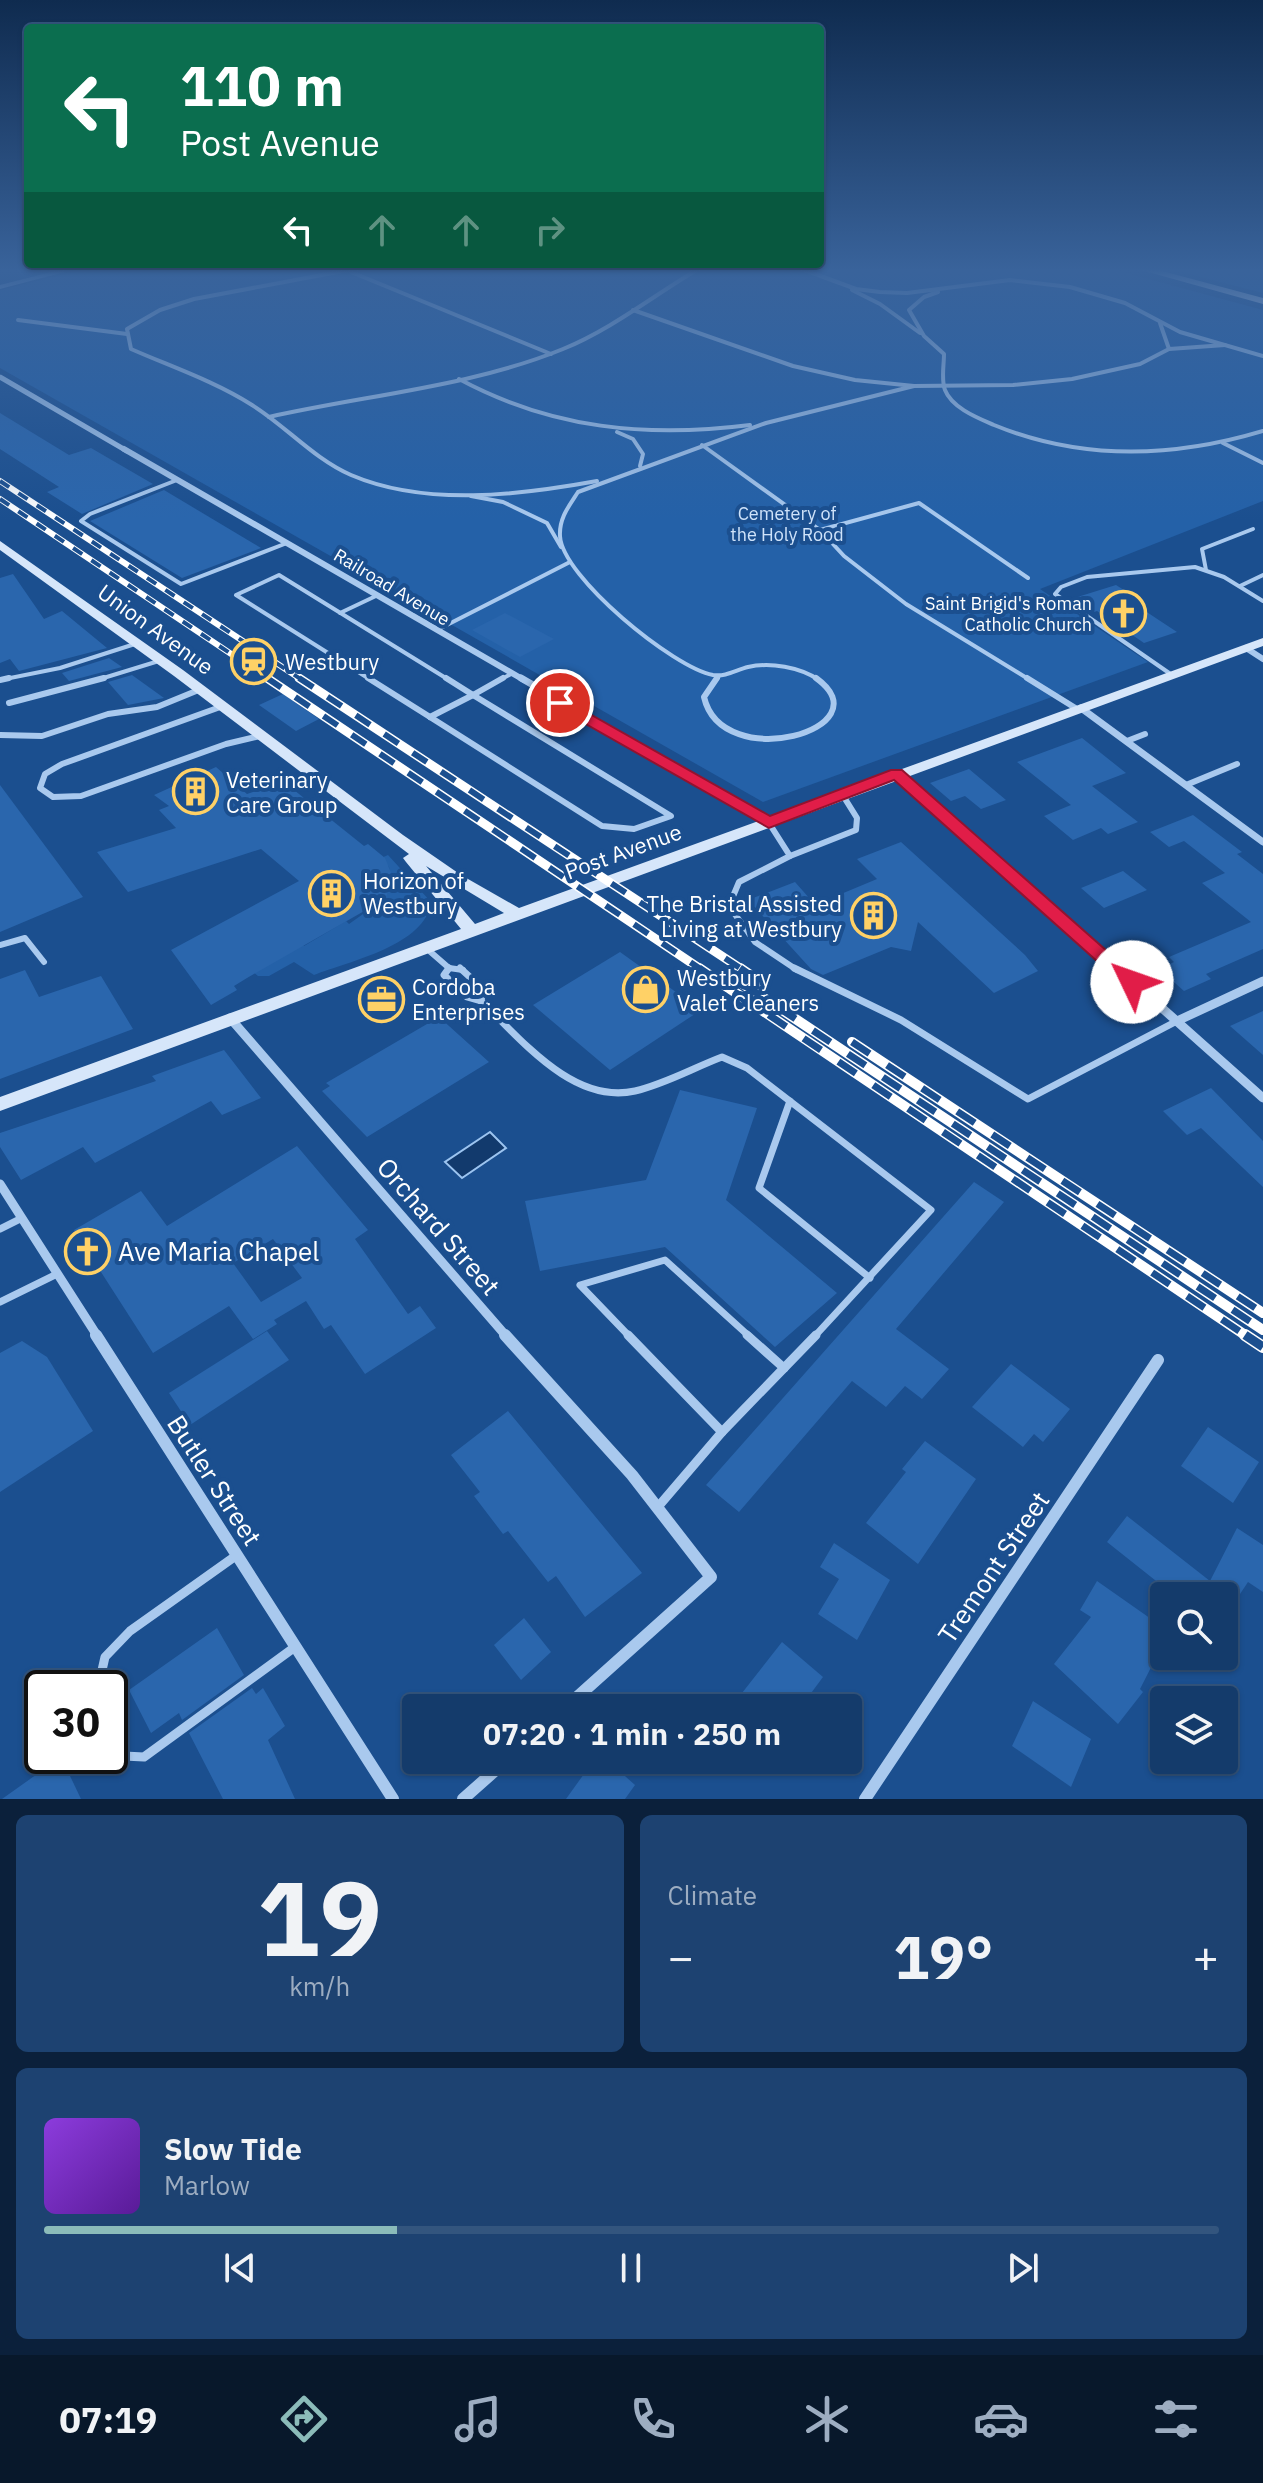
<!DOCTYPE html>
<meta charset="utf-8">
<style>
body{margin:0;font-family:"IBM Plex Sans",sans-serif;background:#1d4271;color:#f1f3f6;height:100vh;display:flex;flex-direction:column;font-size:30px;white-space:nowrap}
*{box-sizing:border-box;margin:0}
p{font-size:26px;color:#9dadc1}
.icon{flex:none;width:44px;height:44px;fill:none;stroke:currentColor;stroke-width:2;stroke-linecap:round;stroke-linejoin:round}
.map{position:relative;height:1799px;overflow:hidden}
.side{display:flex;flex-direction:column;gap:16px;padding:16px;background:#0b203b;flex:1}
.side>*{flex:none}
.guide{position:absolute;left:24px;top:24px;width:800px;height:244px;border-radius:8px;box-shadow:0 2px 6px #0004,0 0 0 2px #33557e;background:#0b6e4f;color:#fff;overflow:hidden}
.controls{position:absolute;left:1150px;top:1582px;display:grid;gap:16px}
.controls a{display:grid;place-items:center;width:88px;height:88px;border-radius:8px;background:#143b6b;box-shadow:0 2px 6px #0004,0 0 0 2px #33557e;font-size:40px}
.speed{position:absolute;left:24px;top:1670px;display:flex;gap:16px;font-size:40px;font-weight:700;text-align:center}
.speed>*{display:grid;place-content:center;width:104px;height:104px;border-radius:50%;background:#143b6b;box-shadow:0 2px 6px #0004,0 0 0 2px #33557e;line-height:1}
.speed .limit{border:4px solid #111;border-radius:12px;background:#fff;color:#111}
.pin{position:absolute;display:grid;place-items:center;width:68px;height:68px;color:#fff;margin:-34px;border:4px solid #fff;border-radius:50%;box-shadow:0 2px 8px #0007}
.me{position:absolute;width:88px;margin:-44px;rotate:312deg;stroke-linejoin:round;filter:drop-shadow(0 0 6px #0008)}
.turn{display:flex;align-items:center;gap:28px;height:168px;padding:0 24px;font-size:36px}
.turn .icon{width:104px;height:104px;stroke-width:2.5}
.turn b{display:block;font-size:56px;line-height:68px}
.lanes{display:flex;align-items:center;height:76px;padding:0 24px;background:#0003;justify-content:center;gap:40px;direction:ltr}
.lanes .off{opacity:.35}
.big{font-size:60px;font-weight:800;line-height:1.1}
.side .widget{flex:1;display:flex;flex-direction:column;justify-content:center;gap:12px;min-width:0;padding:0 28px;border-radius:12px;background:#1d4271}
.side .dial{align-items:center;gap:0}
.dial b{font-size:104px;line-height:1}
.song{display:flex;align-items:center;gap:24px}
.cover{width:96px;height:96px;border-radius:12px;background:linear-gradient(135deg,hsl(270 70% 55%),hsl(270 70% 35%))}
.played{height:8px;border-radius:4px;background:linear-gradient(90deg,#8bbbb9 30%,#33557e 30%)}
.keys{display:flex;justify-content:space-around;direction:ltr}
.heat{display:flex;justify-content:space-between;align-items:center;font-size:44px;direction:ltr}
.side .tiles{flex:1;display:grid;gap:16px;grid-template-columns:1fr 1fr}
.widget:last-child{grid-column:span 2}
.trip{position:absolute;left:402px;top:1694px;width:460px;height:80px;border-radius:8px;background:#143b6b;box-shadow:0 2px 6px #0004,0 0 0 2px #33557e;font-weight:800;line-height:80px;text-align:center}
.menu{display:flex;height:128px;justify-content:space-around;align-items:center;background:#08182b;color:#9dadc1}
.menu .icon{width:56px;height:56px}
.menu .selected{color:#8bbbb9}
.menu b{font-size:36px;color:#f1f3f6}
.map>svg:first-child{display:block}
</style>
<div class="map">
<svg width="1263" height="1799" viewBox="0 0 1263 1799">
<rect width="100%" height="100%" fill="#1b4f8f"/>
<g fill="#2461a8">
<polygon points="90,268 1108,268 1263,310 1263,501 1040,589 1148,662 763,802 0,368 0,290"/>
<polygon points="1166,268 1263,268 1263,293"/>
<path d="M388 855 431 902C426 945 350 961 314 975L294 962 269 976H258L252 971 300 943 304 946 346 921 349 924 380 902 392 885 389 867 379 859Z"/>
</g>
<polygon fill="#123a6d" stroke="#9cc4f0" stroke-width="2" points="490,1132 506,1148 462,1178 445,1162"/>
<g fill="#2a66ad" fill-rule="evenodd">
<polygon points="0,413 69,455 91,448 153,484 82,514 47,492 59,487 0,449"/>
<polygon points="164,490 261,548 182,578 90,521"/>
<polygon points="13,574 44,619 62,611 107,648 19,671 10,659 0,663 0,578"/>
<polygon points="1116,585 1138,599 1130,601 1177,632 1144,643 1097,611 1091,613 1071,599"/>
<polygon points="505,613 554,639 520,657 472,630"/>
<polygon points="109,658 122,667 69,681 62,673"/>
<polygon points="132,675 164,698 128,705 108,682"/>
<polygon points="283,694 319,719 296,731 259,705"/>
<polygon points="1082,738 1126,773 1092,786 1138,822 1108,834 1101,828 1073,840 1044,816 1071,805 1017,762"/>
<polygon points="216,767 247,794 284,782 364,846 368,844 385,858 392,875 387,895 380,902 247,978 234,986 237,990 211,1005 171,950 299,881 261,849 128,892 97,852 176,828 159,810 169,806 154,795"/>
<polygon points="969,769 1006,800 981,809 965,796 951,801 930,783"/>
<polygon points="0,785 83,897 0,932"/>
<polygon points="1193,815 1242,852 1237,854 1263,874 1263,949 1206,974 1211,979 1184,991 1159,969 1174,962 1169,957 1251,922 1202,883 1225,873 1184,841 1169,847 1150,832"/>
<polygon points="901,842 1025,955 1038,971 994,993 918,922 911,951 891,947 823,975 811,969 748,900 795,882 818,908 839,900 841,894 877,879 857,859"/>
<polygon points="1123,871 1147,890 1104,908 1081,888"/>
<polygon points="620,952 701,1010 610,1070 533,1005"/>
<polygon points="25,970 39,997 101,976 133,1029 0,1079 0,979"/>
<polygon points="1263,1011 1263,1055 1230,1026"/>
<polygon points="439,1017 489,1062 367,1137 322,1091 330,1086 326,1083"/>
<polygon points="224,1050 261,1098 222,1115 211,1101 95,1163 83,1147 21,1180 0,1147 0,1133 156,1081 152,1076"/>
<polygon points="1211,1088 1263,1141 1263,1187 1201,1128 1187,1135 1163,1111"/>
<polygon points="680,1090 757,1108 726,1200 837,1293 775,1347 665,1247 540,1271 525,1201 646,1180"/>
<path d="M297 1146 368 1230 355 1239 408 1314 420 1306 436 1328 365 1374 331 1325 324 1329 306 1301 274 1320 277 1324 253 1339 229 1306 153 1353 74 1230 141 1191 167 1226ZM273 1239 302 1278 261 1302 233 1263Z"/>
<polygon points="974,1182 1004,1202 896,1329 949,1369 922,1399 905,1386 886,1407 852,1381 739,1512 706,1485"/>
<polygon points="267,1331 289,1360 190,1425 169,1393"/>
<polygon points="22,1341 47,1357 93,1431 0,1492 0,1353"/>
<polygon points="1011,1364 1070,1409 1043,1442 1034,1434 1023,1447 972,1407"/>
<polygon points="508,1411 642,1573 585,1617 556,1576 548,1582 508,1531 503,1534 474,1496 480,1492 451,1455"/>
<polygon points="1208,1427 1259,1462 1233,1503 1181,1466"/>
<polygon points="925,1441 976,1479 918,1564 866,1523 906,1472 902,1469"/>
<polygon points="1127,1516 1210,1581 1237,1528 1263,1545 1263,1592 1248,1582 1224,1618 1224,1596 1175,1596 1107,1542"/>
<polygon points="834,1543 890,1580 857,1640 818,1614 839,1579 820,1567"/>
<polygon points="1097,1581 1164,1628 1164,1642 1140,1689 1143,1692 1118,1724 1054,1664 1091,1617 1080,1610"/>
<polygon points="524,1618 551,1652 521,1680 494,1645"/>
<polygon points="217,1628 244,1675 182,1720 179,1713 151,1733 129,1690"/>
<polygon points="782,1642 823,1677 800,1708 759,1708 742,1693"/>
<polygon points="252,1688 256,1694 263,1688 285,1726 268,1740 295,1799 223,1799 189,1733"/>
<polygon points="1033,1701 1091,1739 1071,1787 1012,1746"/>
<polygon points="61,1757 81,1799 2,1799"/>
<polygon points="594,1760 607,1760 635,1785 625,1799 566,1799"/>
</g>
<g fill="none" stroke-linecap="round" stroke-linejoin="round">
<g stroke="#a9c9ee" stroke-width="4">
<path d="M359 268 194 299 160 310 127 329 131 349C172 367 214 381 252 405 286 426 314 459 351 475 426 507 520 495 597 481"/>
<polyline points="799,268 856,289 880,292 907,293 1010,280 1070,287 1125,303 1180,332 1263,356"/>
<polyline points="351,272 551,354"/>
<polyline points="852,290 880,304 920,333"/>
<path d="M938 292 924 297 909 310 924 336 944 354C944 365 941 380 945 390 952 408 978 418 994 425 1082 461 1173 458 1263 431"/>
<polyline points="633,310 793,366 855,380 914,386 1013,385 1072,379 1140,364 1169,349 1225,345"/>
<polyline points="18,320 127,334"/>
<polyline points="1160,323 1169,349"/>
<path d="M459 379C552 429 647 438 750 425"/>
<path d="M269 417C366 395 470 387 563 349 612 329 654 295 700 268"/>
<polyline points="617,432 633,439 643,454 640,466"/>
<polyline points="1223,443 1263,463"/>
<polyline points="702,445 820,530 844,556 906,604 1030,680"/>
<polyline points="177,480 90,514 81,521 181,584 287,543"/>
<polyline points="471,496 503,502 547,523 561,547"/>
<polyline points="820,530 919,503 1028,578"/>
<polyline points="1206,570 1202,549 1253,529"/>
<polyline points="1240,586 1263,575"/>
<polyline points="340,613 378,595"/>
<polyline points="437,630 570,562"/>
<polyline points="1172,675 1055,594 1061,587 1087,577 1195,567 1224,577 1263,601"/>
<polyline points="0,680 60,668 138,643"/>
<polyline points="97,680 162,660"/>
<polyline points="371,680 236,595 279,575 449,680"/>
<polyline points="500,680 511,674"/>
<polyline points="716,680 719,676"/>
<path d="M819 680C800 667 770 662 748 667 736 670 726 677 713 675 674 668 562 577 560 536 559 518 569 506 578 492L766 423 914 386"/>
</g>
<g stroke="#a9c9ee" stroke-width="6">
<polyline points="368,678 430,717"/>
<polyline points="446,678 473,695"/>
<path d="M717 678 704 697C722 775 887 729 816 678"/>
<polyline points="1027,678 1077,709"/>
<polyline points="0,680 9,678"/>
<polyline points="473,695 503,678"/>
<polyline points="9,703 104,678"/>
<polyline points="223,706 62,764 45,774 40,788 53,797 81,796 226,744 260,736"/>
<polyline points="430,717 602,826 634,829 671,816 473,695"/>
<polyline points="430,717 473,695"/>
<polyline points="0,735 42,736 108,714 157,707 201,689"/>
<polyline points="1127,741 1145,734"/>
<polyline points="1186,785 1237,764"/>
<polyline points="769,823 790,856 739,882 729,906 755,942 797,970"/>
<polyline points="790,856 856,830 857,818 842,794"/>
<polyline points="0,945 25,938 44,962"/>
<polyline points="426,948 449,968 463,970"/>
</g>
<g stroke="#a9c9ee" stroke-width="7">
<path d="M449 968 444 975 467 997 481 1001C521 1039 573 1105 635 1091 665 1084 693 1068 722 1057L747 1068 931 1210 814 1337"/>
<polyline points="460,968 483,989 481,1001"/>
<polyline points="794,968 901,1020 1028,1099 1177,1021"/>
<polyline points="790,1101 759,1188 870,1278"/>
<polyline points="0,1229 22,1218"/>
<polyline points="0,1302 57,1274"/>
<polyline points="630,1337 580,1285 665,1260 750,1337"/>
</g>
<g stroke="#a9c9ee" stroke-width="9">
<polyline points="628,1335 722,1432 784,1368"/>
<polyline points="747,1335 784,1368"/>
<polyline points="784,1368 816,1335"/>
<polyline points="657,1508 722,1432"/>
<polyline points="98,1688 105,1657 130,1631 237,1555"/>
<polyline points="110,1738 124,1756 144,1757 295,1647"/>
</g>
<polyline stroke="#a9c9ee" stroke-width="5" points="0,377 127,451"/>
<g stroke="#a9c9ee" stroke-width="6">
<polyline points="124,449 524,680"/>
<polyline points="1246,648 1263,659"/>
</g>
<g stroke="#a9c9ee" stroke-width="7">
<polyline points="521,678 769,822"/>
<polyline points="1081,708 1263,842"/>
<polyline points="897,773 1119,970"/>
</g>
<g stroke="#a9c9ee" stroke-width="9">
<polyline points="1117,968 1263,1098"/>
<polyline points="230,1018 507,1337"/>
<polyline points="1177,1021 1263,981"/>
<polyline points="0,1184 98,1337"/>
</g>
<g stroke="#a9c9ee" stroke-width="12">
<polyline points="96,1335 393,1799"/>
<polyline points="505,1335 632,1475 711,1577 565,1708"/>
<polyline points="463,1799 507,1760"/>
<polyline points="865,1799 1158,1360"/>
</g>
<polygon fill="#a9c9ee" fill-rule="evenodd" points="67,268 80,268 0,289 0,285"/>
<path fill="#d6e6fa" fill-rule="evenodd" d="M0 541 183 670 403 835 461 875 519 908 1263 638V646L0 1111V1097L461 929 406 862 403 858 409 854 174 676 0 550ZM426 866 504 913 475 924Z"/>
<polygon fill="#f0f6ff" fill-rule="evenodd" points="1134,268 1151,268 1263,298 1263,304"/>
<defs>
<g id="rail-far3">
<polyline points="0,481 302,680"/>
<polyline points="0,499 270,680"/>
</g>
<g id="rail-far2">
<polyline points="267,678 702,970"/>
<polyline points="299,678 743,970"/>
</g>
<g id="rail-far1">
<polyline points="699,968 1248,1337"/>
<polyline points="740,968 765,985"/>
<polyline points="743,984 1263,1330"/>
<polyline points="852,1042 1263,1313"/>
</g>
<polyline id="rail" points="1245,1335 1263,1347"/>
</defs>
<use href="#rail-far3" stroke="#fff" stroke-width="6"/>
<use href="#rail-far2" stroke="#fff" stroke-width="9"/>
<use href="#rail-far1" stroke="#fff" stroke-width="10"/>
<use href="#rail" stroke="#fff" stroke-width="12"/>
<use href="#rail-far3" stroke="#1b4f8f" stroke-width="4" stroke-dasharray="11" stroke-linecap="butt"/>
<use href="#rail-far2" stroke="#1b4f8f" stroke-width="6" stroke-dasharray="17" stroke-linecap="butt"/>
<use href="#rail-far1" stroke="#1b4f8f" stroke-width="7" stroke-dasharray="21" stroke-linecap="butt"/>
<use href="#rail" stroke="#1b4f8f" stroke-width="9" stroke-dasharray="27" stroke-linecap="butt"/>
</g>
<linearGradient id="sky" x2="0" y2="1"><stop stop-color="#0f2b4f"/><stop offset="0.52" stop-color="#39639b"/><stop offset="1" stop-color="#39639b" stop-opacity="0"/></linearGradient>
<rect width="1263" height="520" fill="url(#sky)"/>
<polygon fill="#e11d48" stroke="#92132f" stroke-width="2" points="554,700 565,700 770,816 891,770 902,770 1142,982 1132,989 1126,987 894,780 769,828 554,706"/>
<defs>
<symbol id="church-ring" viewBox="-11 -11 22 22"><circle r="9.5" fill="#1b4f8f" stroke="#ffd166" stroke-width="1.5"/><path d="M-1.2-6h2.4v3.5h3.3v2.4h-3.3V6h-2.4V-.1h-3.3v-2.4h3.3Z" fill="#ffd166"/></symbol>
<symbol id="station-ring" viewBox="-11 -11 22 22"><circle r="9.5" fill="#1b4f8f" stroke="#ffd166" stroke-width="1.5"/><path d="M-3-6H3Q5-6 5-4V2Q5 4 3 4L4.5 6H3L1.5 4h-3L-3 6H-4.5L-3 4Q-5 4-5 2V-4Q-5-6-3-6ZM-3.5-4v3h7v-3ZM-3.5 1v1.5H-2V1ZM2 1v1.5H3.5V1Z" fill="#ffd166"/></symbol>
<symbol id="building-ring" viewBox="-11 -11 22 22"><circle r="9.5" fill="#1b4f8f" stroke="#ffd166" stroke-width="1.5"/><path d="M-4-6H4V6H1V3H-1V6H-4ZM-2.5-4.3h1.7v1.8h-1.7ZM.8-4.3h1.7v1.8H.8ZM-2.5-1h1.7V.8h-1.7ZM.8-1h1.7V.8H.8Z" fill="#ffd166"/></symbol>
<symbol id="shop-ring" viewBox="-11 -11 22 22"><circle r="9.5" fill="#1b4f8f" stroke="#ffd166" stroke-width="1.5"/><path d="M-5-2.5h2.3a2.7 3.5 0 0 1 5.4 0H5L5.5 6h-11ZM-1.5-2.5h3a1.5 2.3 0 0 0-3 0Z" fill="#ffd166"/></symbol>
<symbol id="office-ring" viewBox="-11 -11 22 22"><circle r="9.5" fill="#1b4f8f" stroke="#ffd166" stroke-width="1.5"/><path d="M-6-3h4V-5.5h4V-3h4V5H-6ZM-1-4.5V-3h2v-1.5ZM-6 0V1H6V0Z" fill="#ffd166"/></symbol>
</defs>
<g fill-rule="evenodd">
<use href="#church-ring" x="1098" y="588" width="51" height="51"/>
<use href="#station-ring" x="228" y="636" width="51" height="51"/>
<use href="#building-ring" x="170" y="766" width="51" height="51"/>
<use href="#building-ring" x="306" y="868" width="51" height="51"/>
<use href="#building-ring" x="848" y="890" width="51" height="51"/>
<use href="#shop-ring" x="620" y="964" width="51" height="51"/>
<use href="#office-ring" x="356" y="974" width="51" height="51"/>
<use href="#church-ring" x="62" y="1226" width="51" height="51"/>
</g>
<g text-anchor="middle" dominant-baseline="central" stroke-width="8" stroke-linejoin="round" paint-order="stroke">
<g font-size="18" fill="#cfe3fa" stroke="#1b4f8f">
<text x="787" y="513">Cemetery of<tspan x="787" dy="21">the Holy Rood</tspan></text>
</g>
<g font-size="18" fill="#fff" stroke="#1b4f8f">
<text transform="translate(392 587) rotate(31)">Railroad Avenue</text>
</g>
<g font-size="18" fill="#fff" stroke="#1b4f8f" text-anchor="end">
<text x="1092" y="603">Saint Brigid's Roman<tspan x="1092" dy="21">Catholic Church</tspan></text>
</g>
<g font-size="22" fill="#fff" stroke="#1b4f8f">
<text transform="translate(156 629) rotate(36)">Union Avenue</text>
<text transform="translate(623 851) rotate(-20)">Post Avenue</text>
</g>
<g font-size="22" fill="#fff" stroke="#1b4f8f" text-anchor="start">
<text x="285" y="661">Westbury</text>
<text x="226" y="779">Veterinary<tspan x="226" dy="25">Care Group</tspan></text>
<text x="363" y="880">Horizon of<tspan x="363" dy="25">Westbury</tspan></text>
<text x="842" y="903" text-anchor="end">The Bristal Assisted<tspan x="842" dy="25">Living at Westbury</tspan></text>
<text x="677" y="977">Westbury<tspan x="677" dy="25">Valet Cleaners</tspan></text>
<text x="412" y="986">Cordoba<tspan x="412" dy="25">Enterprises</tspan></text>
</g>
<g font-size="26" fill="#fff" stroke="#1b4f8f">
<text transform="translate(439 1226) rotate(49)">Orchard Street</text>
<text transform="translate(215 1480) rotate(57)">Butler Street</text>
<text transform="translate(993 1567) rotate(-56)">Tremont Street</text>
</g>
<g font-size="26" fill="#fff" stroke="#1b4f8f" text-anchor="start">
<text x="118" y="1251">Ave Maria Chapel</text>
</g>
</g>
</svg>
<div class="controls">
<a><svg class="icon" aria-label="search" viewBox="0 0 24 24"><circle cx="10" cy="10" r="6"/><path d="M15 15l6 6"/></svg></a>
<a><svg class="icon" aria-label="layers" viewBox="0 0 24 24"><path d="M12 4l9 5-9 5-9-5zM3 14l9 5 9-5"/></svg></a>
</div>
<div class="speed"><div class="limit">30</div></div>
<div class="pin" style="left:560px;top:703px;background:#d93025"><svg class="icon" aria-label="arrive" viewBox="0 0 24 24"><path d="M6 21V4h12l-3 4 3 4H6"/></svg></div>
<svg class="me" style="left:1132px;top:982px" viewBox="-20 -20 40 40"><circle r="19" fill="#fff"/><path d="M0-13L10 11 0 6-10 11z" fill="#e11d48"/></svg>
<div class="trip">07:20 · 1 min · 250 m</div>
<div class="guide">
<div class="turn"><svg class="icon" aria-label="left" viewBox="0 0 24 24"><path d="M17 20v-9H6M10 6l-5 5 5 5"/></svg><div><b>110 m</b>Post Avenue</div></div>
<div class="lanes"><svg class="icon" aria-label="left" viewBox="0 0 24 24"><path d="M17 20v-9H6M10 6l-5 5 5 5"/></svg><svg class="icon off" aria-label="ahead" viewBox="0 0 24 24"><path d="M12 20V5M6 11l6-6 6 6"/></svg><svg class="icon off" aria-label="ahead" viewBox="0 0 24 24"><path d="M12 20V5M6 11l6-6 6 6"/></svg><svg class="icon off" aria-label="right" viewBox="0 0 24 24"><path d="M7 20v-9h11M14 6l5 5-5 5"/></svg></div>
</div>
</div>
<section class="side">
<div class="tiles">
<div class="widget dial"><b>19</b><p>km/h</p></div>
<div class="widget"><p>Climate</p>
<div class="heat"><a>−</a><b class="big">19°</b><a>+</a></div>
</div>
<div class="widget">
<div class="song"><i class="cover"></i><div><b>Slow Tide</b><p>Marlow</p></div></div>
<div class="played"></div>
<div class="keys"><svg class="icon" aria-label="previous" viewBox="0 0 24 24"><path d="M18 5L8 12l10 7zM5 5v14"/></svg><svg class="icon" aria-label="pause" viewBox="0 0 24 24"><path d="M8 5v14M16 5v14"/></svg><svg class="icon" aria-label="next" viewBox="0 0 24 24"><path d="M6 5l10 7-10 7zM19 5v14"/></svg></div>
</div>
</div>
</section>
<nav class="menu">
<b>07:19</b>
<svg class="icon selected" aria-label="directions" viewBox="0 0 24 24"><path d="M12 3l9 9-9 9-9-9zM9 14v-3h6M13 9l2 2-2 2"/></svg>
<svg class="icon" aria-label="music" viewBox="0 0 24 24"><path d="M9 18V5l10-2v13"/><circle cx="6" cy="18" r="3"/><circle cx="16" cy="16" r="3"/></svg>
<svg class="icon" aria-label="phone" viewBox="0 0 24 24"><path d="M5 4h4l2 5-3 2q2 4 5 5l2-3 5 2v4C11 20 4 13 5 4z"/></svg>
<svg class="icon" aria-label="climate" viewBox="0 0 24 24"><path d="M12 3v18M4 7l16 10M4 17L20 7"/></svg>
<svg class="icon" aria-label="car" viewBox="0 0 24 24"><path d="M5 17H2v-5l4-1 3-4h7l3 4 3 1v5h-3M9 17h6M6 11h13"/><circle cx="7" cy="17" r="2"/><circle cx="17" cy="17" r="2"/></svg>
<svg class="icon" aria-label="filters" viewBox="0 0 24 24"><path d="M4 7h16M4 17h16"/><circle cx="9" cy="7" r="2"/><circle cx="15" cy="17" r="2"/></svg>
</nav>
